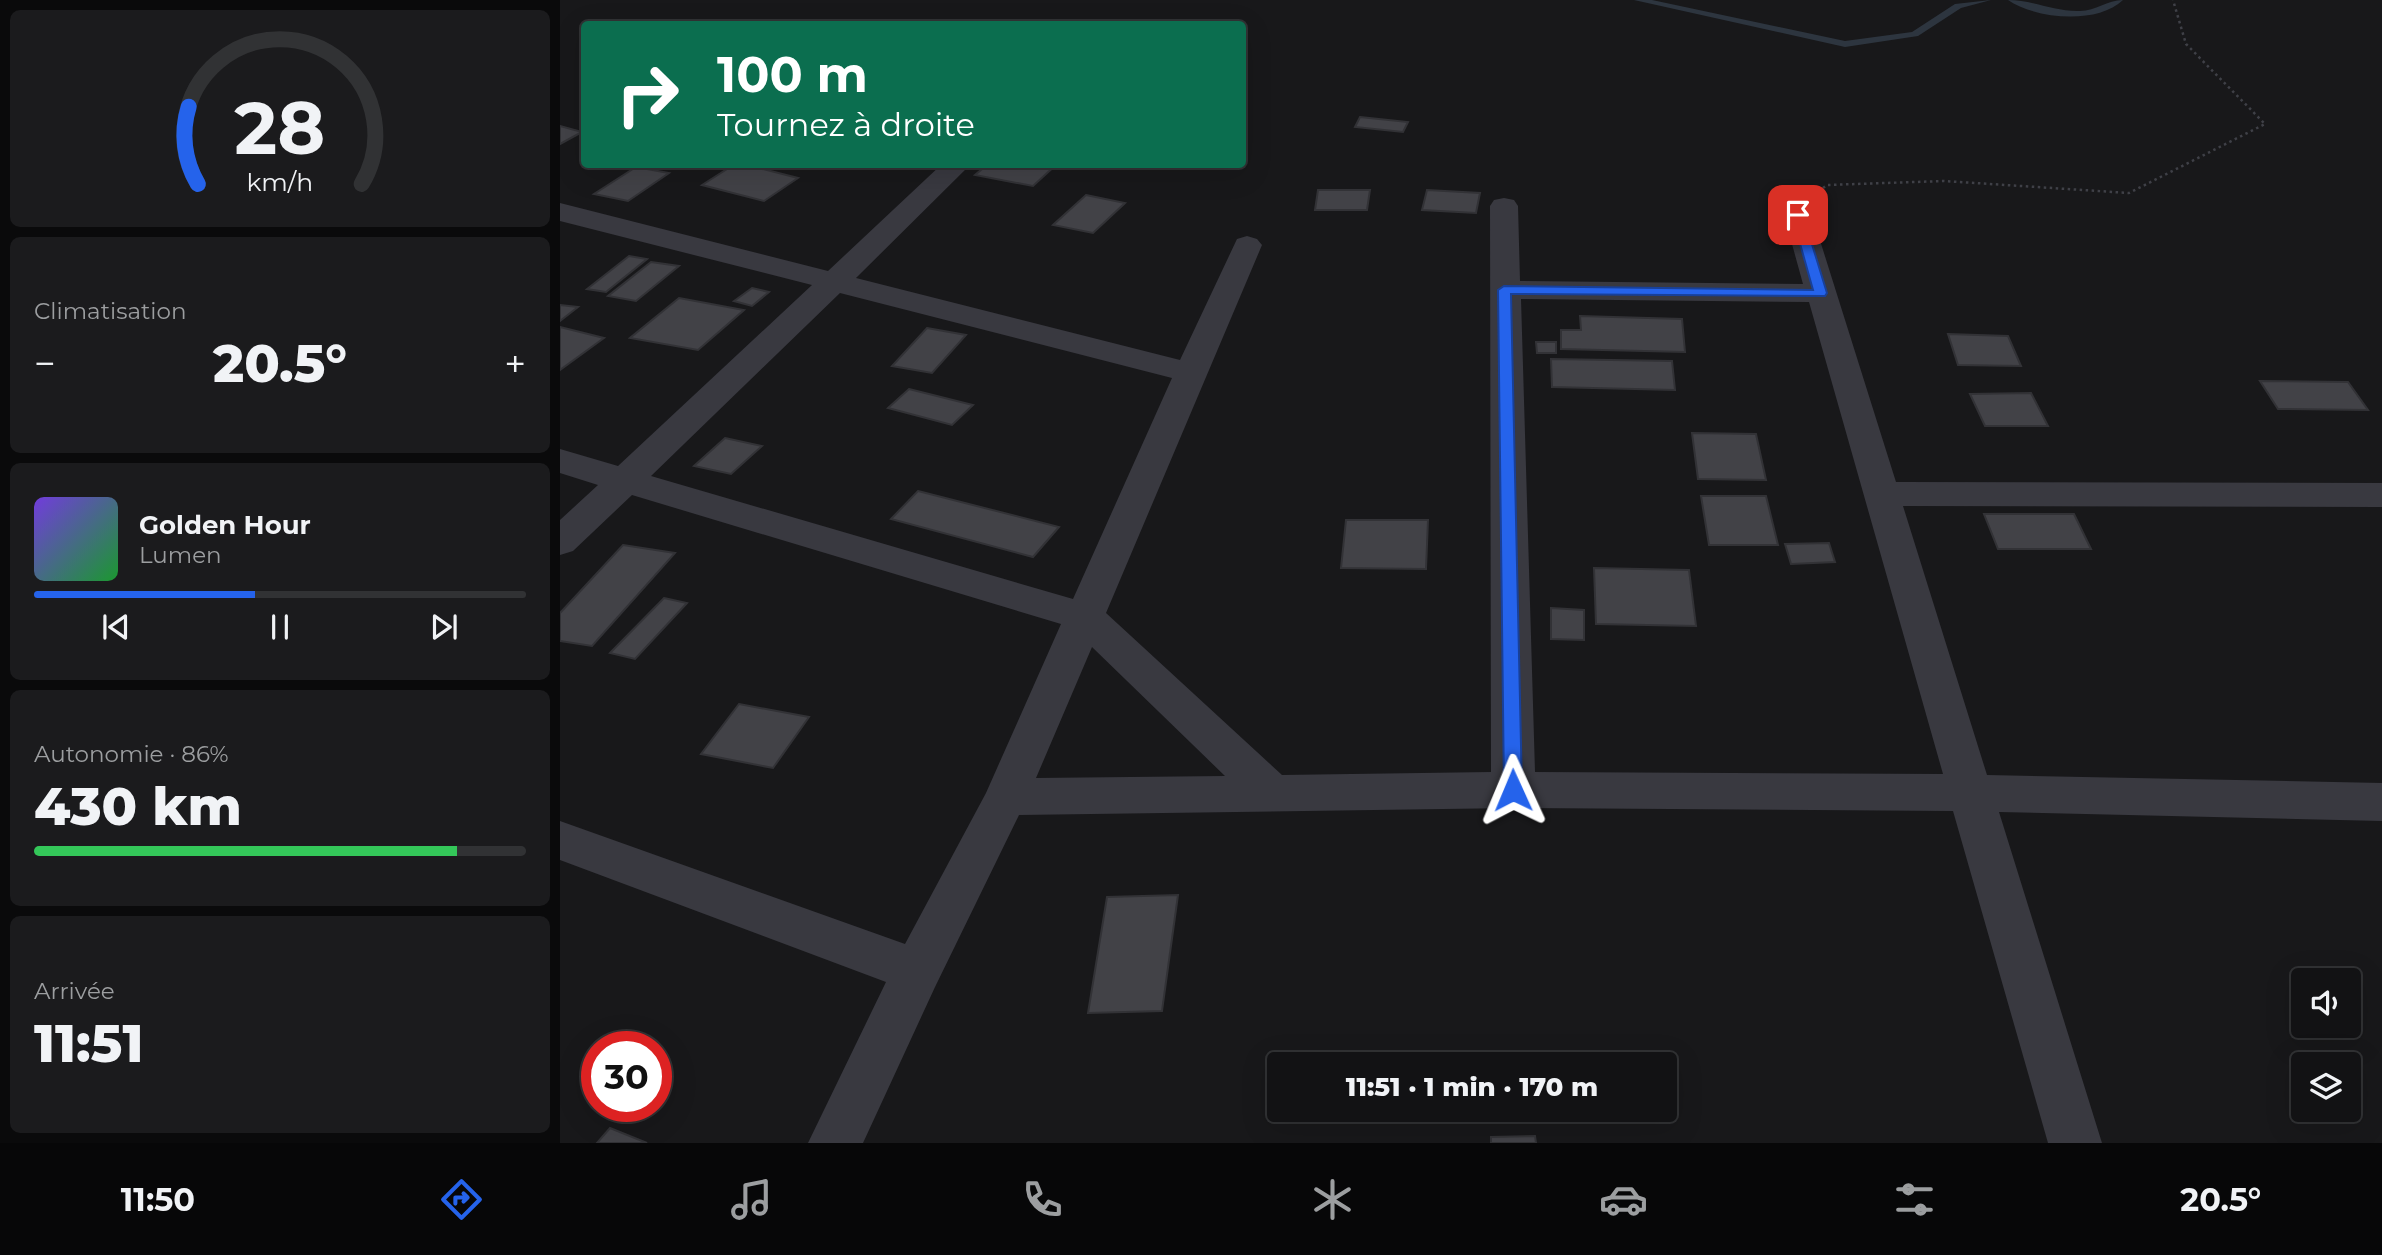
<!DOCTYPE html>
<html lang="fr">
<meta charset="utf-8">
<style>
body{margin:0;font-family:Montserrat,sans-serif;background:#1b1b1d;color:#f1f3f6;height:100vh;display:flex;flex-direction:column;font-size:26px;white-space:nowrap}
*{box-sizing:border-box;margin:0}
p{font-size:23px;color:#9c9ea0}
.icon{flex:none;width:38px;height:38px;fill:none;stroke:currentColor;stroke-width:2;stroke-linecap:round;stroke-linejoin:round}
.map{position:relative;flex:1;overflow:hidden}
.drawer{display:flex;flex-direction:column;gap:10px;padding:10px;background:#0a0a0b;width:560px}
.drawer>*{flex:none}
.banner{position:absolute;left:21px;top:21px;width:665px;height:147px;border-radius:7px;box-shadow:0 7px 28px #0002,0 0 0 2px #313234;background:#0b6e4f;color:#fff;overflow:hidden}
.fabs{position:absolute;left:1731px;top:968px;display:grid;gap:14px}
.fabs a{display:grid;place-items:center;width:70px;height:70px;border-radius:7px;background:#121214;box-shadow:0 7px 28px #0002,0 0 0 2px #313234;font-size:35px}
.speed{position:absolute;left:21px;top:1031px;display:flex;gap:14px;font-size:35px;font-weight:700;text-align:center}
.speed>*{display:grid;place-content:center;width:91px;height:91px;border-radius:50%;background:#121214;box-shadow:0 7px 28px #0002,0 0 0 2px #313234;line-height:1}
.speed .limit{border:10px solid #d22;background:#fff;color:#111}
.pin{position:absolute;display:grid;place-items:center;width:60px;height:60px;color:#fff;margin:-30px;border-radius:14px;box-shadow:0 4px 10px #0006}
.me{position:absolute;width:77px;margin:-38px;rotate:359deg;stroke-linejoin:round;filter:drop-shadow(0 0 5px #0008)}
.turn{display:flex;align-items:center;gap:24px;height:147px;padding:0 21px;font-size:32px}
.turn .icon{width:91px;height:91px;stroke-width:2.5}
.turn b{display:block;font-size:49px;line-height:60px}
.big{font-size:52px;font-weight:800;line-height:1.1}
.drawer .card{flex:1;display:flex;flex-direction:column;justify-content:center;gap:10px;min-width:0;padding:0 24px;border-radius:10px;background:#1b1b1d}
.drawer .dial{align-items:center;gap:0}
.dial svg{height:182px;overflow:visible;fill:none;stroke:#313234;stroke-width:7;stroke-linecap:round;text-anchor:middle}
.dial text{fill:#f1f3f6;stroke:none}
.song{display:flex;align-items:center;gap:21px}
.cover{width:84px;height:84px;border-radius:10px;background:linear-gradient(135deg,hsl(260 70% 55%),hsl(130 70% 35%))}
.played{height:7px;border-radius:4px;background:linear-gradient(90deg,#2563eb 45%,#313234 45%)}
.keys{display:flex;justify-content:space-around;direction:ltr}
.heat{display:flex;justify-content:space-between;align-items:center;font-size:38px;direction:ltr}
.charge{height:10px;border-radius:5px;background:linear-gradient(90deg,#34c759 86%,#313234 0)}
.trip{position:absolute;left:707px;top:1052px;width:410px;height:70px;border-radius:7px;background:#121214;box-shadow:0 7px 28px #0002,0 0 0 2px #313234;font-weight:800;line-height:70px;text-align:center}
.dock{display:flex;height:112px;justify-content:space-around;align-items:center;background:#070708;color:#9c9ea0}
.dock .icon{width:49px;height:49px}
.dock .active{color:#2563eb}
.dock b{font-size:32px;color:#f1f3f6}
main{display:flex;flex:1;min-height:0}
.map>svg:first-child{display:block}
</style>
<main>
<section class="drawer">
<div class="card dial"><svg viewBox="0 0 100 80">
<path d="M14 69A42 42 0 1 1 86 69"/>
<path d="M14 69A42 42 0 0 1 10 35" stroke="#2563eb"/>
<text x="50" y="56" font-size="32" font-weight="700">28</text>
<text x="50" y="72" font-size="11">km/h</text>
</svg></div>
<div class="card"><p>Climatisation</p>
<div class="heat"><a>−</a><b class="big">20.5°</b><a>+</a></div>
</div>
<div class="card">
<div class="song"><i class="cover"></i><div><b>Golden Hour</b><p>Lumen</p></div></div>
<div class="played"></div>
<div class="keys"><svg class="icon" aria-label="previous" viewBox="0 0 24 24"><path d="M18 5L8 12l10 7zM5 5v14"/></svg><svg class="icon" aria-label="pause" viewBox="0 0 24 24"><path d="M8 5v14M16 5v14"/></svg><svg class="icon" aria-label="next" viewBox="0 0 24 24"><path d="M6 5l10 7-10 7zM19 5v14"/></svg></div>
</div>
<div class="card"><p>Autonomie · 86%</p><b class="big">430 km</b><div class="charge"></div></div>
<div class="card"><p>Arrivée</p><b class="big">11:51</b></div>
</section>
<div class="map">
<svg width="1822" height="1143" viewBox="0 0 1822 1143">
<rect width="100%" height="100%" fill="#18181a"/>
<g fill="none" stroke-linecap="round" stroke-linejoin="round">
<g fill="#2d353f" fill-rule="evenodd">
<polygon points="1074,0 1092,0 1285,41 1352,32 1395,4 1431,0 1401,8 1358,36 1285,47"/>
<path d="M1448 0C1473 0 1495 12 1520 11 1536 11 1547 0 1563 0 1537 25 1476 19 1448 0Z"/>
</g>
</g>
<g fill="#424247" stroke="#323236" stroke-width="2">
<polygon points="800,117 848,122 843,132 795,127"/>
<polygon points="0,126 22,132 0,144"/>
<polygon points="175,164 183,164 238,178 204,201 142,185"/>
<polygon points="428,164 497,164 473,186 415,175"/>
<polygon points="76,167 109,173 68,201 34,194"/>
<polygon points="758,190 810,190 807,210 755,210"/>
<polygon points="867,190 920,193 916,213 862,210"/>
<polygon points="526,195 565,203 533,233 493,225"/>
<polygon points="69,256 87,259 46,292 27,289"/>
<polygon points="91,262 119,266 76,301 48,296"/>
<polygon points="192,288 209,292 192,306 174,301"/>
<polygon points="119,298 184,310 138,350 70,338"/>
<polygon points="0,305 18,307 0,321"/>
<polygon points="1020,316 1122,319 1125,352 1001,349 1001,330 1021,330"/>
<polygon points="0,327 44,338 0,370"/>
<polygon points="367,328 406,335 372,373 332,366"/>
<polygon points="1388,334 1448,336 1461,366 1398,365"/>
<polygon points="976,342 996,342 996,353 977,353"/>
<polygon points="991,359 1112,361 1115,390 992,387"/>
<polygon points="1700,381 1788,382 1808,410 1718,409"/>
<polygon points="349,389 413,405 392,425 328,408"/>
<polygon points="1471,393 1488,426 1425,426 1410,394"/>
<polygon points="1132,433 1196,434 1206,480 1138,479"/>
<polygon points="165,438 202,446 171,474 134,466"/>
<polygon points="358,491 499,527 473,557 331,519"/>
<polygon points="1141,496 1206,496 1218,545 1149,545"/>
<polygon points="1424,514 1514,514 1531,549 1438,549"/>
<polygon points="786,520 868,520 866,569 781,568"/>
<polygon points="1269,543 1275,562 1231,564 1225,544"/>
<polygon points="63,545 115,553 32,646 0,641 0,613"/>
<polygon points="1034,568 1129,570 1136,626 1036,624"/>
<polygon points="104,598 127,603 75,659 50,653"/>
<polygon points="991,608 1024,610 1024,640 991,639"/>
<polygon points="179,704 249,717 213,768 141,754"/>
<polygon points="618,895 602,1011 528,1013 547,897"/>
<polygon points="50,1128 87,1143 37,1143"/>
<polygon points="975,1136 976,1143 931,1143 931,1137"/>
</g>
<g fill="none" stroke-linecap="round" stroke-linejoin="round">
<polyline stroke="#3f4047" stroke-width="2.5" stroke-dasharray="2.5 3.5" stroke-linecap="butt" points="1263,188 1267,185 1384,181 1569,193 1705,124 1626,44 1613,0"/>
<path fill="#393940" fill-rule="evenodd" d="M382 164H411L296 278 620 360 677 239 687 236 697 239 702 245 546 613 722 775 931 772 930 206 934 200 944 198 954 200 958 206 960 281 1243 284 1224 215 1228 209 1238 206 1248 209 1252 215 1336 482 1822 483V507L1343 506 1427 775 1822 783V821L1439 812 1542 1143H1488L1393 811 953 808 459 815 375 987 303 1143H248L326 982 0 860V821L345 944 426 793 501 624 72 495 13 551 0 555V520L38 485 0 473V449L58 466 252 285 0 221V203L268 271ZM280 293 612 378 513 599 91 476ZM961 299 1249 302 1383 774 975 772ZM532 647 665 776 476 778Z"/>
</g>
<polygon fill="#2563eb" stroke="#184099" stroke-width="2" points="1238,211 1243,215 1267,293 1265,296 951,294 962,790 953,798 947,795 944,790 938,290 944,286 1253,290 1232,215"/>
</svg>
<div class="fabs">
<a><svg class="icon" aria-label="sound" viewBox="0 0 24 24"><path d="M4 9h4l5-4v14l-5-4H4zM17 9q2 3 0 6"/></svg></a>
<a><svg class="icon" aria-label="layers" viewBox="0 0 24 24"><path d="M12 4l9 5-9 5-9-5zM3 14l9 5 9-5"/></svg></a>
</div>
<div class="speed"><div class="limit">30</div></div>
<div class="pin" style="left:1238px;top:215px;background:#d93025"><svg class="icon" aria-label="arrive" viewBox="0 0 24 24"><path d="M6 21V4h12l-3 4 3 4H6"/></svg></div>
<svg class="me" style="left:953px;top:790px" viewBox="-20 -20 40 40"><path d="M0-17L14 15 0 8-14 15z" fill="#2563eb" stroke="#fff" stroke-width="4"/></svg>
<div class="trip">11:51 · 1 min · 170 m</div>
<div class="banner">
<div class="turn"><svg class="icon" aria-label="right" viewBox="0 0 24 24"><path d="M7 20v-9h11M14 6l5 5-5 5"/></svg><div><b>100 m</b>Tournez à droite</div></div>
</div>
</div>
</main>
<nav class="dock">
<b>11:50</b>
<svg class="icon active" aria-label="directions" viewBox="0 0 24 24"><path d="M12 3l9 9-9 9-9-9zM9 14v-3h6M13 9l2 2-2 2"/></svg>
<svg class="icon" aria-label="music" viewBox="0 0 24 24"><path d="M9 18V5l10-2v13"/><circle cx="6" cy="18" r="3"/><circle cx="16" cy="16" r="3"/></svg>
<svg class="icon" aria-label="phone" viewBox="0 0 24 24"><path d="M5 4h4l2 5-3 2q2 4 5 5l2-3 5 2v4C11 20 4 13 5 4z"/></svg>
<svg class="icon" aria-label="climate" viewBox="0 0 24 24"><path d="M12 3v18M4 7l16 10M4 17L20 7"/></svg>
<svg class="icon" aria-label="car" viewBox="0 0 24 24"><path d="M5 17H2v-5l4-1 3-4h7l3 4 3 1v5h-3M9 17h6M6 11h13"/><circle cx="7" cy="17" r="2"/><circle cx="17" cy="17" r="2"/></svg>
<svg class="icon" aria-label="filters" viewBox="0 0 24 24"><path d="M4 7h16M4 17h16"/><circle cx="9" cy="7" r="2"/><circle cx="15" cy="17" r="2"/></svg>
<b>20.5°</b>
</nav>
